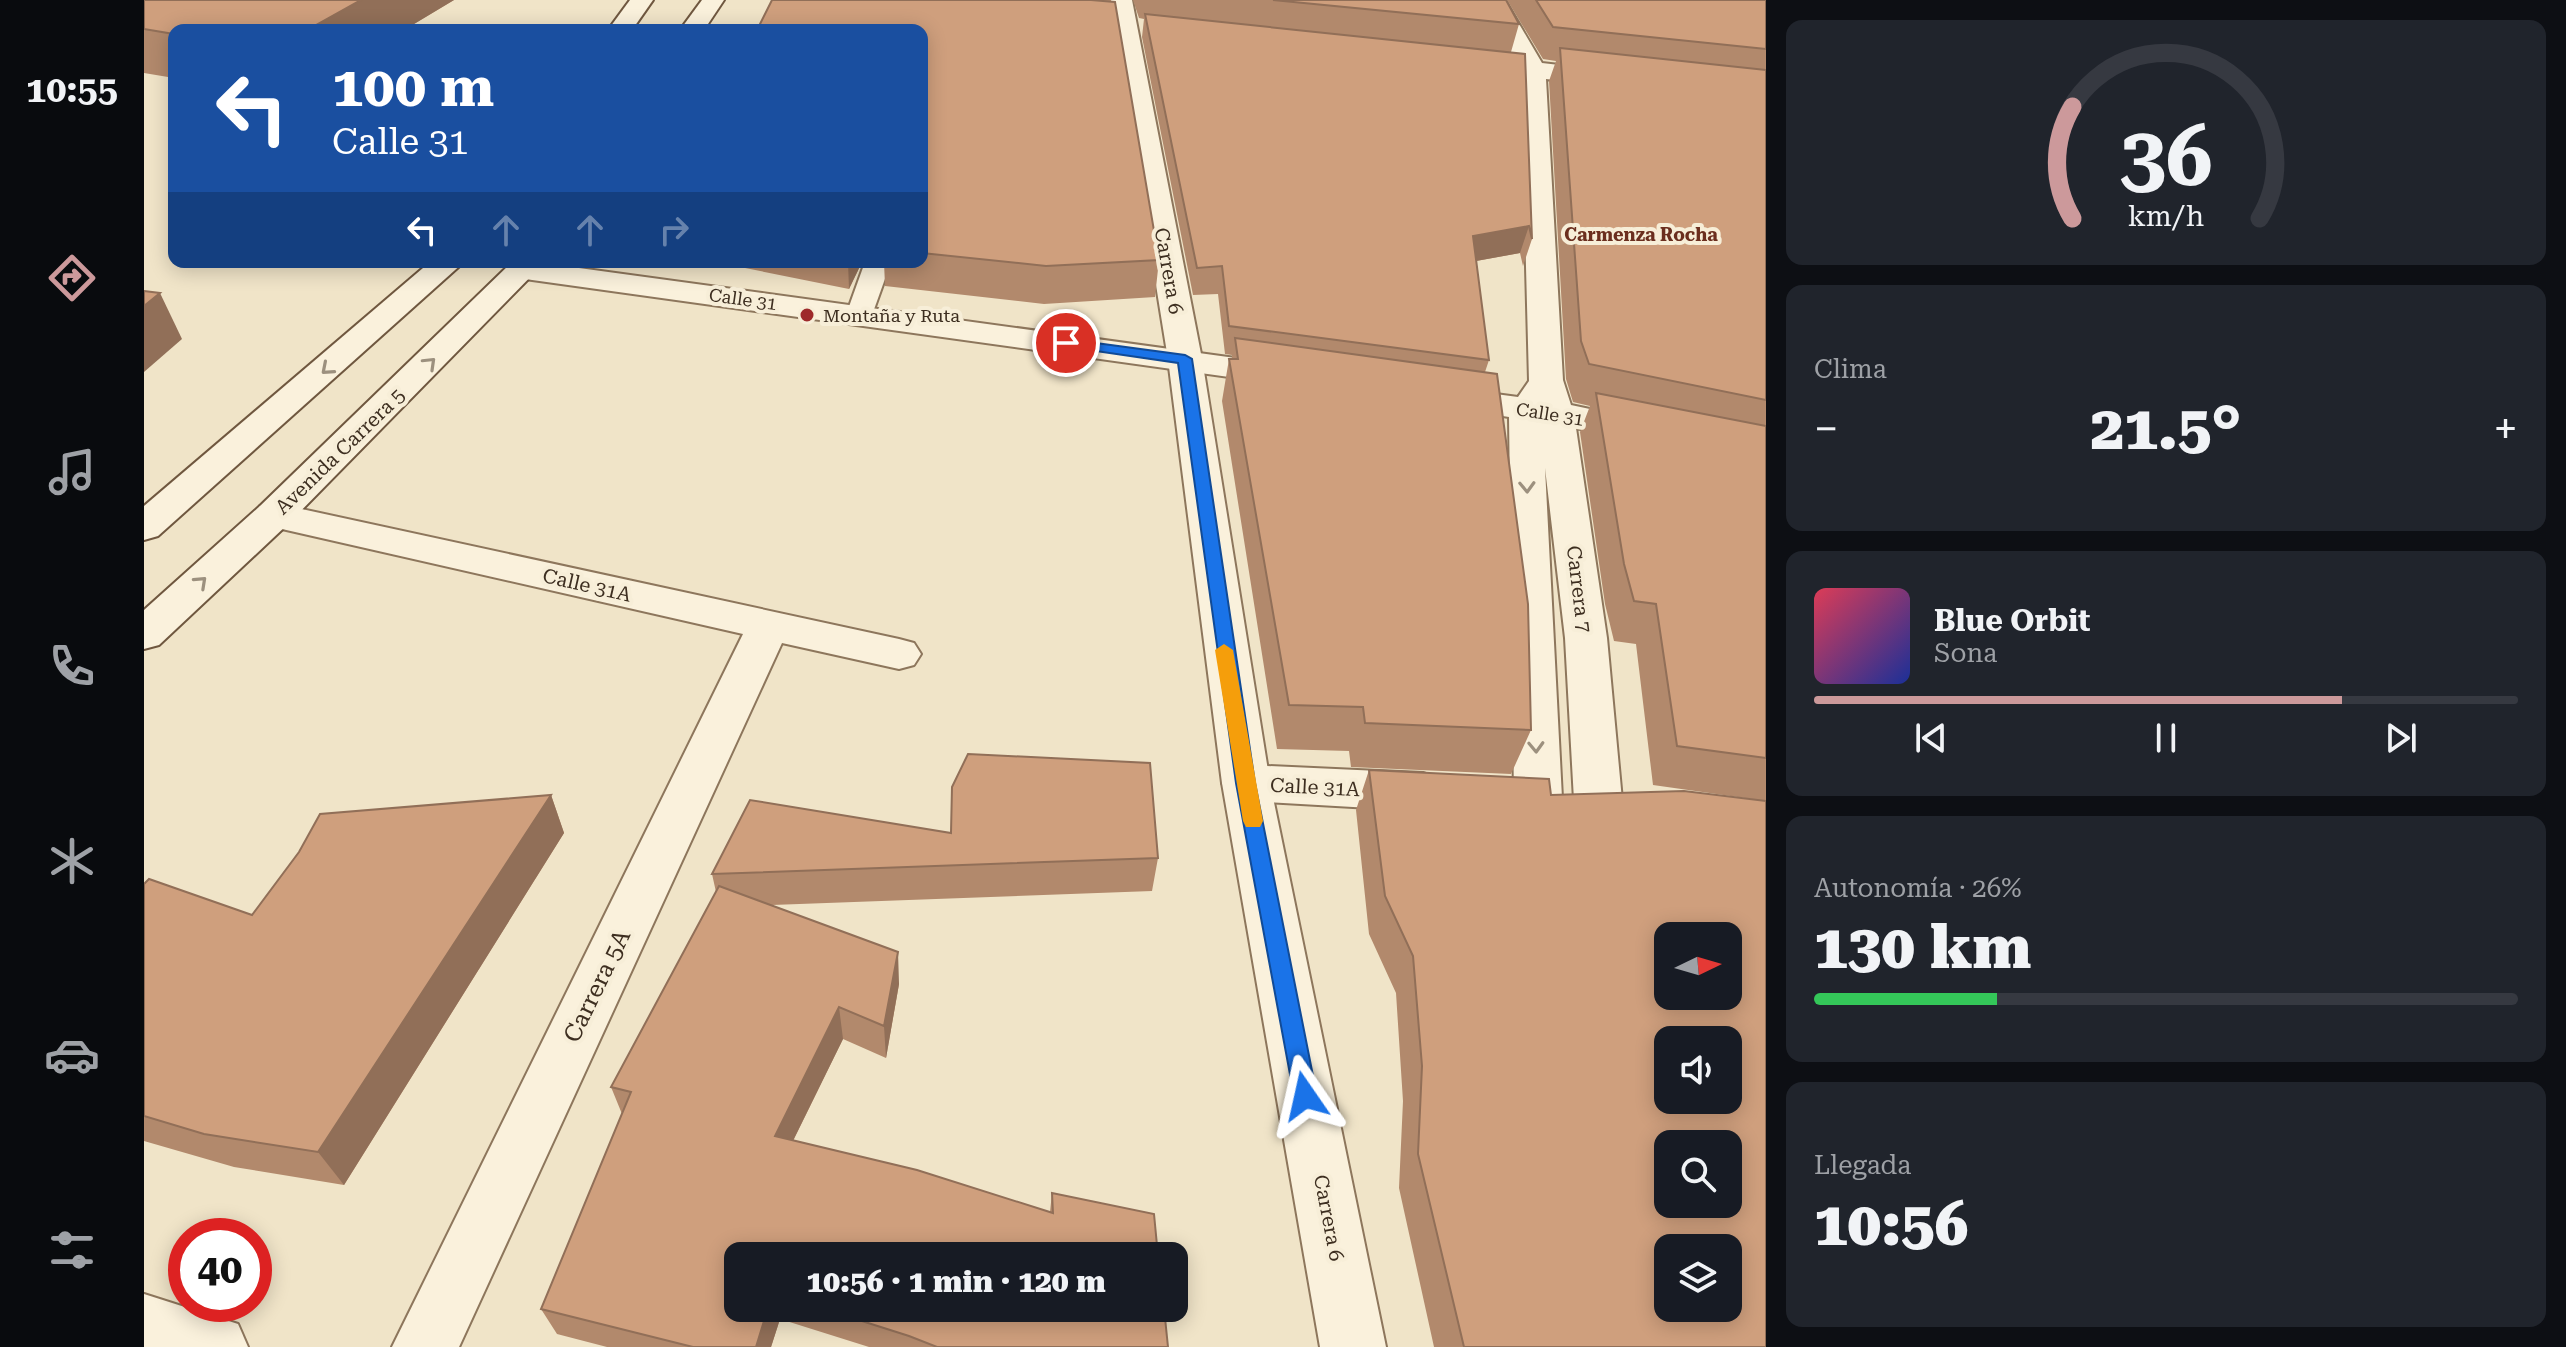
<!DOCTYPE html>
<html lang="es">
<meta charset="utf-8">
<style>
body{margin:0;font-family:"Roboto Serif",serif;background:#20242c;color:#f1f3f6;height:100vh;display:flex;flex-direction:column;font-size:30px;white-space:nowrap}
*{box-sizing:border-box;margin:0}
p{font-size:26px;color:#9ea1a6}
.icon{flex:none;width:44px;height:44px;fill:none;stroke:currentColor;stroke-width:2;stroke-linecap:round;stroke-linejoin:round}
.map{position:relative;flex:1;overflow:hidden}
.side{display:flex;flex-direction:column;gap:20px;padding:20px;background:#0d0f14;width:800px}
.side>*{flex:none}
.banner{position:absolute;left:24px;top:24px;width:760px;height:244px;border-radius:16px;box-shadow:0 4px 20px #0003;background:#1a4fa0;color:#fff;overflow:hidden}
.needle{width:52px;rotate:85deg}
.tools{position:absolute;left:1510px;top:922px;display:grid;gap:16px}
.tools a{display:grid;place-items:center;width:88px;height:88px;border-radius:16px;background:#171b24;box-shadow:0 4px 20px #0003;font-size:40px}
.speed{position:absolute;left:24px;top:1218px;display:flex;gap:16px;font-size:40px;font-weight:700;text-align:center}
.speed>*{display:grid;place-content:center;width:104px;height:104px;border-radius:50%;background:#171b24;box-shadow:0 4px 20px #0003;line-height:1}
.speed .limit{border:12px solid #d22;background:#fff;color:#111}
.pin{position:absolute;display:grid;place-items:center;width:68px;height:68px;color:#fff;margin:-34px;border:4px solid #fff;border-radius:50%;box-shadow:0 2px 8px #0007}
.me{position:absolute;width:88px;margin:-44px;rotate:349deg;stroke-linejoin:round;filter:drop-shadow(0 0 6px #0008)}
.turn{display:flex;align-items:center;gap:28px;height:168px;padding:0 32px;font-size:36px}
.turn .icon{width:104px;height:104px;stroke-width:2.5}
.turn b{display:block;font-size:56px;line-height:68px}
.lanes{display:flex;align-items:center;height:76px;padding:0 32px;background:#0003;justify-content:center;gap:40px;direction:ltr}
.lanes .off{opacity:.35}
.big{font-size:60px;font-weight:800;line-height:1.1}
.side .card{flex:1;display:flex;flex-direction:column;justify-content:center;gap:12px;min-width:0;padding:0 28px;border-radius:16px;background:#20242c}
.side .dial{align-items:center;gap:0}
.dial svg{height:208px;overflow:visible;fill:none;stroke:#363941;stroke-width:7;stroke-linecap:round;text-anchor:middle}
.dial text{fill:#f1f3f6;stroke:none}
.song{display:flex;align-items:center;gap:24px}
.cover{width:96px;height:96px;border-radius:12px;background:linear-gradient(135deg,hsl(350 70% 55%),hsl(230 70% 35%))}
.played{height:8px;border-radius:4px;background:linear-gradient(90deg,#cc999b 75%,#363941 75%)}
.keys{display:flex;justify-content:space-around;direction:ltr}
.heat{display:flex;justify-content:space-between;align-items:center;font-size:44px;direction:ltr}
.charge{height:12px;border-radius:6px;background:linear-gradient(90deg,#34c759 26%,#363941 0)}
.trip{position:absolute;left:580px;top:1242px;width:464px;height:80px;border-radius:16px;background:#171b24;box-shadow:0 4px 20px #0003;font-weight:800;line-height:80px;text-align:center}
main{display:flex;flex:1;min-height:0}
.dock{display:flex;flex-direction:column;width:144px;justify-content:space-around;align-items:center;background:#090b0e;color:#9ea1a6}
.dock .icon{width:56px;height:56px}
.dock .current{color:#cc999b}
.dock b{font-size:36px;color:#f1f3f6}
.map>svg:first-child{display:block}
</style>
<main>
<nav class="dock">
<b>10:55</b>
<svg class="icon current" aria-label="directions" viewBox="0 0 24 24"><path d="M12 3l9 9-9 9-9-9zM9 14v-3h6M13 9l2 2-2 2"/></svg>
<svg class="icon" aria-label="music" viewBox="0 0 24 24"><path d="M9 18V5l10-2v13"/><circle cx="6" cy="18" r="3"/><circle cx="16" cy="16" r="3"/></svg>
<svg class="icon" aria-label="phone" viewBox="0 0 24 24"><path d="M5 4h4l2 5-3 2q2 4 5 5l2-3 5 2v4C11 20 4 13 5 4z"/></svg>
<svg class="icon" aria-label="climate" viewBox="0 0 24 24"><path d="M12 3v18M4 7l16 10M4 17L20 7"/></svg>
<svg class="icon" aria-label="car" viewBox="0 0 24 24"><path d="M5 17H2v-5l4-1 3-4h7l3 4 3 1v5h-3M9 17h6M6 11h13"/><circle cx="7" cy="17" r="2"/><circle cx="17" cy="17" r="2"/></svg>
<svg class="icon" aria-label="filters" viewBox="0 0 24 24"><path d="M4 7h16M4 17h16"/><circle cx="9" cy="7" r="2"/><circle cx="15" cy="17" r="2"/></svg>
</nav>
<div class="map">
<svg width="1622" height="1347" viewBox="0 0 1622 1347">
<rect width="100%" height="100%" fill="#f0e4c8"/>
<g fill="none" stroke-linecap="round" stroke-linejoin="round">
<defs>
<polygon id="service" points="721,262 747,262 728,315 724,321 706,321 702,315"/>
<g id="minor">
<polygon points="1339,0 1361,0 1398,63 1468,71 1477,74 1481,79 1477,84 1468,87 1402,79 1419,380 1427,405 1512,423 1517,431 1512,439 1499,442 1432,428 1463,638 1478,800 1471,813 1454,819 1437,813 1430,800 1421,638 1401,468 1418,798 1411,811 1394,817 1377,811 1370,798 1365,417 1287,405 1281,398 1287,391 1299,387 1374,397 1385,381 1377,76 1322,69 1313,67 1310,62 1313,57 1322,55 1371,60"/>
<polygon points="391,262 1143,365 1155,368 1160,375 1155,382 1143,385 381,279 370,277 365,270 370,263"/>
<polygon points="130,503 755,639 770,643 777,654 770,665 755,669 638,643 315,1347 248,1347 599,634 116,524 111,515 116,506"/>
<polygon points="1102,765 1279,773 1296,779 1303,792 1296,805 1279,811 1102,801 1085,796 1078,783 1085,770"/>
<polygon points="0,1294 94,1324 104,1347 0,1347"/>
</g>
<polygon id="tertiary" points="966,0 988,0 1058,359 1126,783 1242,1347 1176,1347 1078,783 1024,359"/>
<g id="secondary">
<polygon points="486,0 509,0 488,30 464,30"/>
<polygon points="558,0 580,0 560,30 536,30"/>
<polygon points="286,262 320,262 14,536 0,540 0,506"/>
<polygon points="368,262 401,262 144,524 15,645 0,649 0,610 116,506"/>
</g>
</defs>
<use href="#service" stroke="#8d765c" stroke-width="4"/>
<use href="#minor" stroke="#8d765c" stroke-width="4"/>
<use href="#tertiary" stroke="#8d765c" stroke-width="4"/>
<use href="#secondary" stroke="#6f573f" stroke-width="4"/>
<use href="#service" fill="#faf1dc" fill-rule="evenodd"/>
<use href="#minor" fill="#faf1dc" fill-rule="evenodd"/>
<use href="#tertiary" fill="#faf1dc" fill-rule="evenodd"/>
<use href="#secondary" fill="#faf1dc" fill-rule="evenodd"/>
</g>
<g fill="#b2896c">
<polygon points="0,0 310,0 260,30 30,30 30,78 0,73"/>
<polygon points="628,0 967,0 1015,260 1011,297 900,304 741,286 740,262 778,262 778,30"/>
<polygon points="989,0 1362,0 1375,24 1367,52 1388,239 1379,266 1376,253 1332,261 1345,360 1341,372 1387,730 1367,774 1207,767 1205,751 1133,749 1078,401 1085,359 1088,359 1088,355 1081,354 1074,294 1049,295 998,37 1000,19 995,18"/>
<polygon points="1363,0 1622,0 1622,801 1509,785 1492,644 1470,641 1461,604 1436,432 1446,406 1429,402 1422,379 1405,81 1412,61 1399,59"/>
<polygon points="571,262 718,262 705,289"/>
<polygon points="1225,770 1407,795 1622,1347 1290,1347 1255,1188 1259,1101 1252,993 1225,934 1212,810"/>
<polygon points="407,795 420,833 200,1185 90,1167 0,1141 0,884 108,915"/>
<polygon points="807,833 1014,858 1008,891 628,905 755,984 742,1058 699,1039 649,1141 906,1212 908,1193 1010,1214 594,1256 594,1308 1020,1308 1024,1347 725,1347 636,1319 627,1347 463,1347 413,1334 397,1309 478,1114 467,1087 572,892 568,874"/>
</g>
<g fill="#916f58">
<polygon points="217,0 310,0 260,30 163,30"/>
<polygon points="1385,226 1376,253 1321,263 1329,236"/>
<polygon points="704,262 718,262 705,289"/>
<polygon points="16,293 38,339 0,372 0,306"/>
<polygon points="407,795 420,833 200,1185 174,1152"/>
<polygon points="754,952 755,984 742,1058 740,1026"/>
<polygon points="695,1007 699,1039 637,1165 631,1136"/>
<polygon points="624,1308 633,1308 636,1319 627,1347 612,1347"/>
</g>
<g fill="#cf9f7d" stroke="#916f58" stroke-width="2" fill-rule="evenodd">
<polygon points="0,0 217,0 163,30 30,30 30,34 0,29"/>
<polygon points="628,0 947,0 971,2 1015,260 902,266 778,253 778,30 613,30"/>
<polygon points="1129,0 1362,0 1375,24"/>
<polygon points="1392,0 1622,0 1622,49 1409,27"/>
<polygon points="1001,14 1381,54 1388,239 1385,226 1329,236 1345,360 1085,326 1078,266 1053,268"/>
<polygon points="1416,48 1622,70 1622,400 1445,364 1437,341"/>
<polygon points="0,291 16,293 0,306"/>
<polygon points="1091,338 1353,374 1384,604 1387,730 1221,723 1219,707 1145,705 1085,359 1094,359"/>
<polygon points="1452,393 1622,426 1622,758 1533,746 1512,604 1490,601 1480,564"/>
<polygon points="824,754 1006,763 1014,858 568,874 606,800 807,833 808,787"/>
<path d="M1225 770 1405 779 1407 795 1540 791 1622 801V1347H1320L1274 1154 1278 1066 1269 956 1241 896ZM1524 936H1584V996H1524ZM1524 1040H1584V1100H1524ZM1524 1144H1584V1204H1524ZM1524 1248H1584V1308H1524Z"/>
<polygon points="407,795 174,1152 60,1134 0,1116 0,884 5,879 108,915 155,852 176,814"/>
<polygon points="575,886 754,952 740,1026 695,1007 631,1136 773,1170 909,1213 908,1193 1010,1214 1014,1256 594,1256 594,1308 624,1308 612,1347 549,1347 397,1309 487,1092 467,1087"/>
<polygon points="677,1308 1020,1308 1024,1347 793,1347 765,1336"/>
</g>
<defs><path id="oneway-chevron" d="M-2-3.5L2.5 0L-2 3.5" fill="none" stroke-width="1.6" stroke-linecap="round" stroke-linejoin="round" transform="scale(2)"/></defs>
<g stroke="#9c907e">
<use href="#oneway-chevron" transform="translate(286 363) rotate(-44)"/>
<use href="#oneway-chevron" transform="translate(183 369) rotate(139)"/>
<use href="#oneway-chevron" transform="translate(1383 487) rotate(88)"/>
<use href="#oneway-chevron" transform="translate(57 582) rotate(-43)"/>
<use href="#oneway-chevron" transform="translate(1392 747) rotate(88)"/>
</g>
<polygon fill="#1a73e8" stroke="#114b97" stroke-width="2" points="922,339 1041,355 1048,359 1111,783 1173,1096 1170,1104 1161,1108 1153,1104 1150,1096 1092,783 1034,363 917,346 917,340"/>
<polygon fill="#f59e0b" points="1080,644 1089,650 1119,821 1116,827 1102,827 1099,821 1071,650"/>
<circle fill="#9e2a2b" stroke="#f7eed8" stroke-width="3" cx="663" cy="315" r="8"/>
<g text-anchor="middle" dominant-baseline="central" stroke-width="8" stroke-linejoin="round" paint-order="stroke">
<g font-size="18" font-weight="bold" fill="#6b2e1e" stroke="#f7eed8">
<text x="1497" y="234">Carmenza Rocha</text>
</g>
<g font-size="18" fill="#3d2e20" stroke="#f7eed8">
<text transform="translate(599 299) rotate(8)">Calle 31</text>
<text transform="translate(1406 414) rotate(9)">Calle 31</text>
</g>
<g font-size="18" fill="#3d2e20" stroke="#f7eed8" text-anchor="start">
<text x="679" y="315">Montaña y Ruta</text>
</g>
<g font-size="20" fill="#3d2e20" stroke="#f7eed8">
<text transform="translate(1025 271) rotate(80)">Carrera 6</text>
<text transform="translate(196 451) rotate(-44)">Avenida Carrera 5</text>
<text transform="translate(443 585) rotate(13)">Calle 31A</text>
<text transform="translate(1435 589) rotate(83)">Carrera 7</text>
<text transform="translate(1171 787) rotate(3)">Calle 31A</text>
<text transform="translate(1185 1218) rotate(79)">Carrera 6</text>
</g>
<g font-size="24" fill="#3d2e20" stroke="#f7eed8">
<text transform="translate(453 986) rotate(-64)">Carrera 5A</text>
</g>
</g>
</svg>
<div class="tools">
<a><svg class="needle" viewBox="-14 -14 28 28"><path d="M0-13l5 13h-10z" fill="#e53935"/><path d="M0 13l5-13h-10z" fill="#9ea1a6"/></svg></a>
<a><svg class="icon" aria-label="sound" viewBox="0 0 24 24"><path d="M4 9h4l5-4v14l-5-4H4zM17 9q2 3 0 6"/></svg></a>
<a><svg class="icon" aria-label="search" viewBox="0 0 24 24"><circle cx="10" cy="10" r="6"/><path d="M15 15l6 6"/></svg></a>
<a><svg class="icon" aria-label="layers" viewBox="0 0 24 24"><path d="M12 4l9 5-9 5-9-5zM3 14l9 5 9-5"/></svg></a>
</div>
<div class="speed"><div class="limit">40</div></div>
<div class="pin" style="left:922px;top:343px;background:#d93025"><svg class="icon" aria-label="arrive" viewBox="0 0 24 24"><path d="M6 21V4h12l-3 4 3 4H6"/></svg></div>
<svg class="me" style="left:1161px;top:1096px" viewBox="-20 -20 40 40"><path d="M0-17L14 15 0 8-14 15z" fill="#1a73e8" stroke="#fff" stroke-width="4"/></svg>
<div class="trip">10:56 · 1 min · 120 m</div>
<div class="banner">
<div class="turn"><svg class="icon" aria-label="left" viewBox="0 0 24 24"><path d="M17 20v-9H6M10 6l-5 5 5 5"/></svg><div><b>100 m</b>Calle 31</div></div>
<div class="lanes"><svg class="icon" aria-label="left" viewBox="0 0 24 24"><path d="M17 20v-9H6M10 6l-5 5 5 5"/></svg><svg class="icon off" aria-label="ahead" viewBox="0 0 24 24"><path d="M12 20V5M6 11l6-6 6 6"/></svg><svg class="icon off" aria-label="ahead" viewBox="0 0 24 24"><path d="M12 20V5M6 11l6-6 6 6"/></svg><svg class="icon off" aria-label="right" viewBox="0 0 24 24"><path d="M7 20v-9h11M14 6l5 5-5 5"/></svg></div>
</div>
</div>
<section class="side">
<div class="card dial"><svg viewBox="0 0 100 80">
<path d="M14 69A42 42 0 1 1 86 69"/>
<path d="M14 69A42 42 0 0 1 14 26" stroke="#cc999b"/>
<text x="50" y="56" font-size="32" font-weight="700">36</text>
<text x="50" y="72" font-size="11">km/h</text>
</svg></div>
<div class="card"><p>Clima</p>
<div class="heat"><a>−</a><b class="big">21.5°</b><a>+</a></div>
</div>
<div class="card">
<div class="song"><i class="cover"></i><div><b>Blue Orbit</b><p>Sona</p></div></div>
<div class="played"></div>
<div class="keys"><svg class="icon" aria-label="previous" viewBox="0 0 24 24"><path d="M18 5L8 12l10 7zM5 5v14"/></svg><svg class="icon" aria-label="pause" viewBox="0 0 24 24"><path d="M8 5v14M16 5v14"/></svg><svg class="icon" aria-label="next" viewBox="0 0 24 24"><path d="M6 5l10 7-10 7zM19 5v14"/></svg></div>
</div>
<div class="card"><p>Autonomía · 26%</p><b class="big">130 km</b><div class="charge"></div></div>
<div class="card"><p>Llegada</p><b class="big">10:56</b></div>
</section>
</main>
